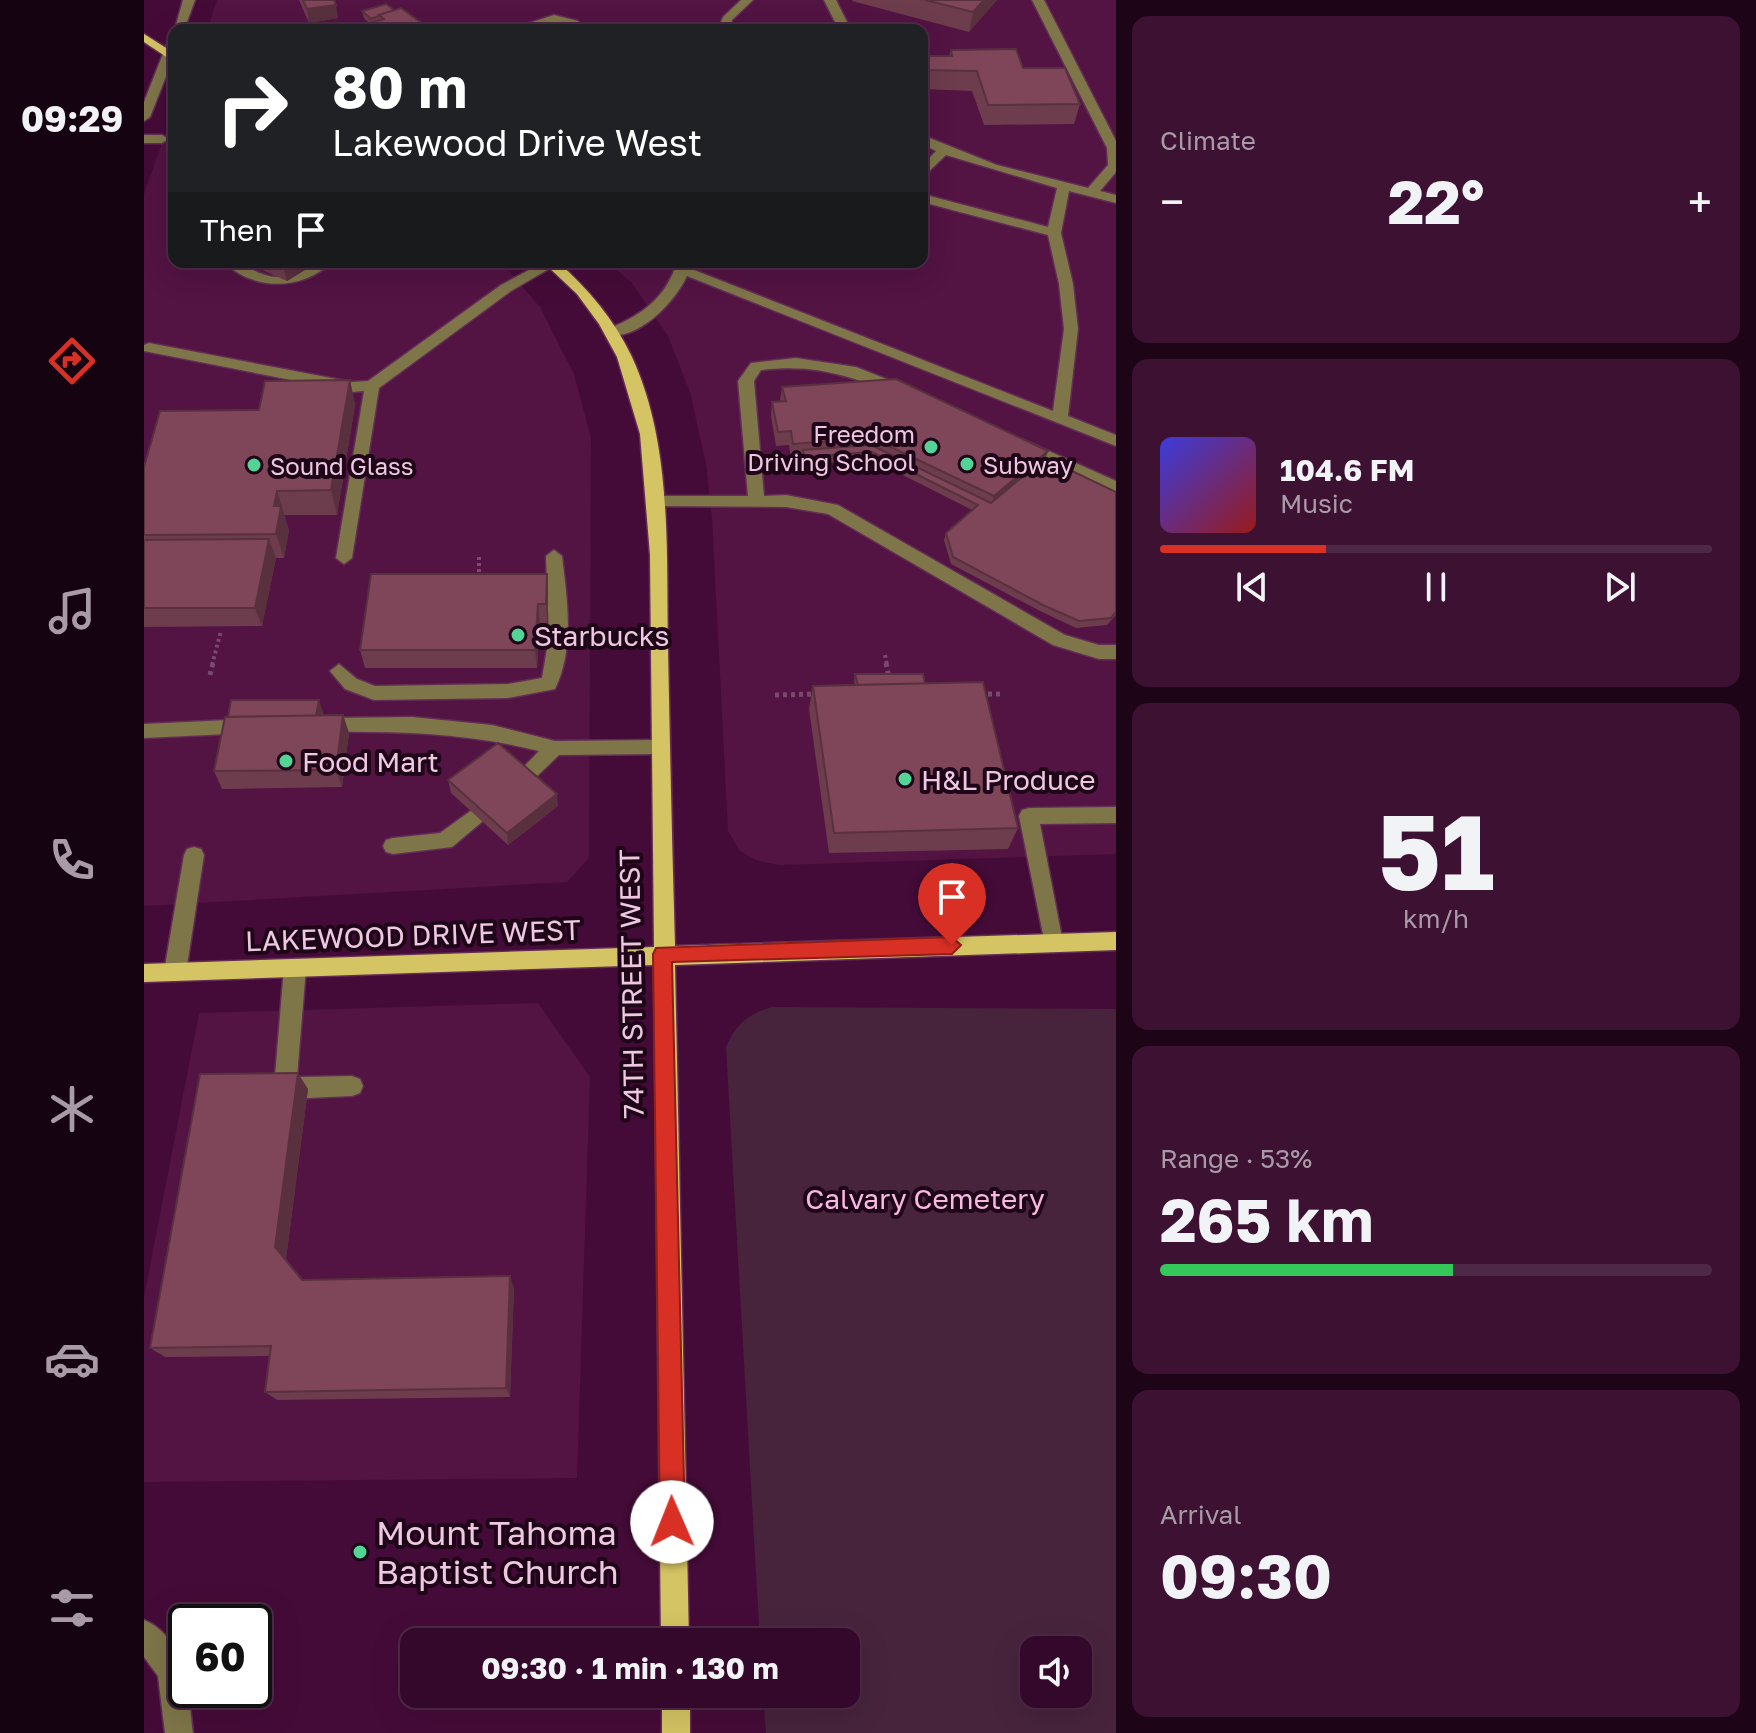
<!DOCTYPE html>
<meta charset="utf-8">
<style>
body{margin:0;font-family:"Golos Text",sans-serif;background:#3c1132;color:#f1f3f6;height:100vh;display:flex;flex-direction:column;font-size:30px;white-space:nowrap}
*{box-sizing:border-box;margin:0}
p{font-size:26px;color:#a99aa8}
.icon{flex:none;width:44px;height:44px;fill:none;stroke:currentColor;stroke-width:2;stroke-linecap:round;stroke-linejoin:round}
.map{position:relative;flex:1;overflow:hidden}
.side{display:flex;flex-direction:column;gap:16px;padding:16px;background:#1d0417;width:640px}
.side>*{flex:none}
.guide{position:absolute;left:24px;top:24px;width:760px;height:244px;border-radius:16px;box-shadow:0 8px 32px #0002,0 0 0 2px #4e2947;background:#202124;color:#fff;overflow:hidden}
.controls{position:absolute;left:876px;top:1636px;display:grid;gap:16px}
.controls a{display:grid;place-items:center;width:72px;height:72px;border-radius:16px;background:#34082a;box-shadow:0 8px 32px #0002,0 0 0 2px #4e2947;font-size:40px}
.speed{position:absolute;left:24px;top:1604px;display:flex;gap:16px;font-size:40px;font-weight:700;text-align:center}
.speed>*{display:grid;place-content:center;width:104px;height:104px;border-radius:50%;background:#34082a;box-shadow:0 8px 32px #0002,0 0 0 2px #4e2947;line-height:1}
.speed .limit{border:4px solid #111;border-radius:12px;background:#fff;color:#111}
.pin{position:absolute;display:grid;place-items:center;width:68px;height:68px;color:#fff;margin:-82px -34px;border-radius:50% 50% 50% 0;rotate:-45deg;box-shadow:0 0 8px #0007}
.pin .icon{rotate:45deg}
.me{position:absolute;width:88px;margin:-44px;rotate:359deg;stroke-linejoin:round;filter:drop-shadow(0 0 6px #0008)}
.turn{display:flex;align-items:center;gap:28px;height:168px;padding:0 32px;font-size:36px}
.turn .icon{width:104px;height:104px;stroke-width:2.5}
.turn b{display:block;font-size:56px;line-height:68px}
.then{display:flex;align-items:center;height:76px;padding:0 32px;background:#0003;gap:16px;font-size:30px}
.big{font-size:60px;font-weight:700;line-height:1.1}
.side .card{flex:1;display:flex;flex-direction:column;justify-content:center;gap:12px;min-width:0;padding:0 28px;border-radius:16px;background:#3c1132}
.side .dial{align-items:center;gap:0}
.dial b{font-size:104px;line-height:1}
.song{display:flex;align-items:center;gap:24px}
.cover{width:96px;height:96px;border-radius:12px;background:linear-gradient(135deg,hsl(240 70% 55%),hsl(0 70% 35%))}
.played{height:8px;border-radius:4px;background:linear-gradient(90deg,#d93025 30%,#4e2947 30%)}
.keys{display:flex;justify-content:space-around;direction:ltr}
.heat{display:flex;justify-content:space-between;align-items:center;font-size:44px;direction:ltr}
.charge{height:12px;border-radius:6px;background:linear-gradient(90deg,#34c759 53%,#4e2947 0)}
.trip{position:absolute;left:256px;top:1628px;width:460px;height:80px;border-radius:16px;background:#34082a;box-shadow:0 8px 32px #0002,0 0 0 2px #4e2947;font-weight:700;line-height:80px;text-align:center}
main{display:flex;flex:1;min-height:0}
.menu{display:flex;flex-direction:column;width:144px;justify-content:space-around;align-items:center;background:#150311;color:#a99aa8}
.menu .icon{width:56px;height:56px}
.menu .on{color:#d93025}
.menu b{font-size:36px;color:#f1f3f6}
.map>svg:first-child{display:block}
</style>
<main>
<nav class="menu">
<b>09:29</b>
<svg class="icon on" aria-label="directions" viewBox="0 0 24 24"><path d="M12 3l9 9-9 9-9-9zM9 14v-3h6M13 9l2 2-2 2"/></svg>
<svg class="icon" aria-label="music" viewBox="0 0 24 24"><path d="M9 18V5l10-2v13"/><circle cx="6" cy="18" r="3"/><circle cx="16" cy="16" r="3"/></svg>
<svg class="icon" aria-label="phone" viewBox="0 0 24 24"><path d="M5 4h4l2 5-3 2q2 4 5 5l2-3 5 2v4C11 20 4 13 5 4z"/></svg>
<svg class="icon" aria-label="climate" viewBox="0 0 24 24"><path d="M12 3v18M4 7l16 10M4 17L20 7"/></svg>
<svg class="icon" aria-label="car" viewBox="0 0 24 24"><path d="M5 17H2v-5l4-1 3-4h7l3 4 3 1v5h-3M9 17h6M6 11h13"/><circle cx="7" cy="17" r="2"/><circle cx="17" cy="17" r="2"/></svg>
<svg class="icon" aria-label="filters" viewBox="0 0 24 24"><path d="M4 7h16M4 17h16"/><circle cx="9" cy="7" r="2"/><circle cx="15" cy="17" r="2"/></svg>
</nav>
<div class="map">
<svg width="972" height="1733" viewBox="0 0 972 1733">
<rect width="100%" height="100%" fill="#450b38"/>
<g fill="#531343">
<polygon points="73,0 972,0 972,854 636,865 614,861 596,851 584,831 568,518 562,464 546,392 524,336 488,283 464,262 778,262 778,30 67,30 65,24"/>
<polygon points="30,109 30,262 357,262 396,307 430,374 447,438 445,858 423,882 0,906 0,194"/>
<polygon points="394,1003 446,1077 433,1478 0,1482 0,1297 55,1013"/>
</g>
<path fill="#47243c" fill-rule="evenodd" d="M628 1007 972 1009V1733H622L619 1694H702V1642H616L582 1047C593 1023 603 1015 628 1007ZM890 1650H934V1694H890Z"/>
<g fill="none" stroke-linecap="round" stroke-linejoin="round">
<defs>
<g id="minor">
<polygon points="39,0 51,0 40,30 30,32"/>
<polygon points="597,0 609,0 588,20 586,30 574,30 579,17"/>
<polygon points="680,0 692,0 707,30 695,30"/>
<path d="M888 0H900L972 141V172L956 191 972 195V203L925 191 917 233 929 284 934 329 924 416 972 435V446L543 276C531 302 495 340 464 335V329C498 315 522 298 533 262H547L545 268 909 411 920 329 915 284 904 235 778 202V194L904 227 913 188 802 155 778 178V166L792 151 778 144V135L853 165 944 188 964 165 963 148Z"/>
<path d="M410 15 434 21 438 30H426L425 25C404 20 385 30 363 30Z"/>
<polygon points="30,38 30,56 6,117 0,121 0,102 24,41"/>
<polygon points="0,135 18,135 24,139 18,143 0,143"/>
<path d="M80 262C102 262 114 277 134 277 154 277 166 262 188 262 158 291 109 291 80 262Z"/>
<polygon points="400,262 415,263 367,291 235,388 208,558 200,564 192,558 220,391 208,392 0,351 0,345 5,343 208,382 224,381 357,285"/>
<path d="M652 358 712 367 770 390 762 395C706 379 678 363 617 370L610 381 620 496 642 495 694 505 921 635 955 645H972V659H955L909 645 684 514 642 507 506 506V498L512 496H604L594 381 607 363Z"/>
<polygon points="878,439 972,481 972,494 872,448 870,444"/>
<path d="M410 550 418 556C423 598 431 649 411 689L364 698 230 700 201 689 186 671 195 664 213 679 231 686 364 684 398 678 405 637 402 556Z"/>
<path d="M268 717 348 725 411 741 516 740 525 747 516 754 415 755 387 782 380 785 370 777 395 751C323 733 252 731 178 732L169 725 178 718Z"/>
<polygon points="106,719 115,726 106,733 0,738 0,724"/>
<polygon points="332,807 339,809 342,815 339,821 308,847 249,854 242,852 239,846 242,840 249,838 296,833"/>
<polygon points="972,807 972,823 896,824 919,943 916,949 909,952 902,949 875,816 878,810 885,808"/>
<polygon points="50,847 57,849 60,855 42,972 38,979 31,981 24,979 20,972 40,855 43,849"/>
<polygon points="151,959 158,961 162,968 153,1077 208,1076 216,1079 219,1086 216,1093 208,1096 141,1099 133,1095 130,1088 140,968 144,961"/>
<path d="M0 1620C42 1637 45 1696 49 1733H21L14 1676 0 1657Z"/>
</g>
<g id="major">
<polygon points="0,34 30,53 30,62 0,42"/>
<path d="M399 262H414C445 290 470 319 488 357 529 446 522 553 524 649 526 748 528 847 531 946L972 932V950L531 965 545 1642H517L510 965 0 982V964L510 947 506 555 496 434 473 357 455 324 433 294Z"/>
<rect x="518" y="1694" width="28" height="39"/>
</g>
</defs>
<use href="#minor" stroke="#632d56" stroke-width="3"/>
<use href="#major" stroke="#632d56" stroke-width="3"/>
<g stroke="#7b486e" stroke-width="4" stroke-dasharray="3 3" stroke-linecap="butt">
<polyline points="335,557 335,577"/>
<polyline points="741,655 743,665"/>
<polyline points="68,665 77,631"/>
</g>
<g stroke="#7b486e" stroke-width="5" stroke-dasharray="4 4" stroke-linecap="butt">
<polyline points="742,663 745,678"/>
<polyline points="66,675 69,663"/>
<polyline points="836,694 856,694"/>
<polyline points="631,695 674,694"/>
</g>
<use href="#minor" fill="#7e7649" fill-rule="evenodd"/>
<use href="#major" fill="#d5c463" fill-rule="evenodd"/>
</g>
<g fill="#6d3c4d">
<polygon points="155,0 190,0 194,18 165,23"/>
<polygon points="709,0 853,0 825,32 708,1"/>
<polygon points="250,10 279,24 279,30 198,30 225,23 220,18 218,11"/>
<polygon points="807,50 879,68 936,104 930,124 840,125 828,91 778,89 778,56 805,56"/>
<polygon points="104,262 174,262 143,281 105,264"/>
<polygon points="206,380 211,405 193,515 140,515 145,530 140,558 132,558 118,626 0,627 0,467 115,410"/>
<polygon points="638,387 904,451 901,458 972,615 963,625 932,628 896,611 807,564 800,540 802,533 828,510 727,459 659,465 658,457 647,458 645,445 632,446 627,416 628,402 636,401"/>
<polygon points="403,574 404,593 403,623 396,623 393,668 221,668 216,650"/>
<polygon points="711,674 781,684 874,828 864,849 685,853 665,709 669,686 711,685 710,681"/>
<polygon points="179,712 179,716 199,715 205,733 198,787 78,789 70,771 84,717"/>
<polygon points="304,780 414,806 364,845 307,793"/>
<polygon points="164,1089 142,1259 159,1280 370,1288 366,1397 133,1400 121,1392 126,1356 21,1357 6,1348"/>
</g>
<g fill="#59313e">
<polygon points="840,0 853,0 825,32 829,12"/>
<polygon points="192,5 194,18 165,23 163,9"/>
<polygon points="279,24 279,30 260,30"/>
<polygon points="138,262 174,262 143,281"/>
<polygon points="206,380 211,405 193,515 187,490"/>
<polygon points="904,451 899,465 845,510 850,496"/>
<polygon points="133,491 145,530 140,558 132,534 130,506"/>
<polygon points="125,539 132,558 118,626 111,608"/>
<polygon points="403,574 404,593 403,623 402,604"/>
<polygon points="394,604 396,623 393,668 391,650"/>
<polygon points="175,700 179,712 175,734 171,721"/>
<polygon points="199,715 205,733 198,787 192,770"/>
<polygon points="413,794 414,806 364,845 363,833"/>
<polygon points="154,1073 164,1089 142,1259 168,1291 131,1247"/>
<polygon points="366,1276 370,1288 366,1397 362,1388"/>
</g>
<g fill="#7f4659" stroke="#59313e" stroke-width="2">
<polygon points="159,0 190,0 192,5 163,9"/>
<polygon points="781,0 840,0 829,12"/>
<polygon points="242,4 250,10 227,19 218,11"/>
<polygon points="257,8 279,24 260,30 198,30 240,19 235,15"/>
<polygon points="872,49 879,68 921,68 936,104 844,105 833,71 778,70 778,56 808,56 807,50"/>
<polygon points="752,379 904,451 850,496 728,438 649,444 647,431 634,432 628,402 642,401 638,387"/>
<polygon points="206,380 187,490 133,491 130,506 137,506 132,534 0,535 0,467 16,411 115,410 121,381"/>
<polygon points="727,445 847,503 901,458 972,492 972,612 967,618 935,621 899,605 809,557 802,533 834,505 728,452 660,457 659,450"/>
<polygon points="125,539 111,608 0,608 0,540"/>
<polygon points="227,574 403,574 402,604 394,604 391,650 216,650"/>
<polygon points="711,674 779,674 781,684 714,685"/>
<polygon points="839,682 874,828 690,833 669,686"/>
<polygon points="87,700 175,700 172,716 84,717"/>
<polygon points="199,715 192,770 70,771 81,717"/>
<polygon points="354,743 413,794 363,833 304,780"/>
<polygon points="154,1073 131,1247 158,1280 366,1276 362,1388 121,1392 127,1346 6,1348 56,1074"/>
</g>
<polygon fill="#d93025" stroke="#8d1f18" stroke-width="2" points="808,937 817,945 808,954 528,962 541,1522 537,1531 528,1534 520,1531 516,1522 509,954 512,948"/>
<g fill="#53d396" stroke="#1e0618" stroke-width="3">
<circle cx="787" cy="447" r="8"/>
<circle cx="823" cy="464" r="8"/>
<circle cx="110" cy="465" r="8"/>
<circle cx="374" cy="635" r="8"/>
<circle cx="142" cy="761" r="8"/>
<circle cx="761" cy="779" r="8"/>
<circle cx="216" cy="1552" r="8"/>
</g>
<g text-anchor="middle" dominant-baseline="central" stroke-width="8" stroke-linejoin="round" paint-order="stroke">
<g font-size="24" fill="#edc8e0" stroke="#1e0618" text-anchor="start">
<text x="771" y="433" text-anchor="end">Freedom<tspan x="771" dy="28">Driving School</tspan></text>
<text x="839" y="464">Subway</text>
<text x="126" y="465">Sound Glass</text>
</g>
<g font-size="28" fill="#edc8e0" stroke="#1e0618" text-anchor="start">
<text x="390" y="635">Starbucks</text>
<text x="158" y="761">Food Mart</text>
<text x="777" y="779">H&amp;L Produce</text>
</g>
<g font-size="28" fill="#edc8e0" stroke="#1e0618">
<text transform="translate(269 935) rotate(-2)">LAKEWOOD DRIVE WEST</text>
<text transform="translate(487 984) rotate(-91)">74TH STREET WEST</text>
</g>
<g font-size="28" fill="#f7b9e2" stroke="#1e0618">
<text x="781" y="1198">Calvary Cemetery</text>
</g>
<g font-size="34" fill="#edc8e0" stroke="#1e0618" text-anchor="start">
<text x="232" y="1532">Mount Tahoma<tspan x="232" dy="39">Baptist Church</tspan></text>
</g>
</g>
</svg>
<div class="controls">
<a><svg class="icon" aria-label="sound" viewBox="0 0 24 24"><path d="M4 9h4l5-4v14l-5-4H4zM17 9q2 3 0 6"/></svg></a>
</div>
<div class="speed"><div class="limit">60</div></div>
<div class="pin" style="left:808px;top:945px;background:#d93025"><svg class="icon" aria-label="arrive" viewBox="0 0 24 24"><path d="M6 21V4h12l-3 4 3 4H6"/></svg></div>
<svg class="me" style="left:528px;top:1522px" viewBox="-20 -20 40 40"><circle r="19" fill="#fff"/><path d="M0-13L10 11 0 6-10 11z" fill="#d93025"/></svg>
<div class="trip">09:30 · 1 min · 130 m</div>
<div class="guide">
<div class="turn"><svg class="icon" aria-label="right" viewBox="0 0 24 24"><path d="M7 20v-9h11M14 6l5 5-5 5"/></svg><div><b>80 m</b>Lakewood Drive West</div></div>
<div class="then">Then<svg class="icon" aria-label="arrive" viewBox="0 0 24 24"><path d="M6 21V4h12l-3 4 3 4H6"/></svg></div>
</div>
</div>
<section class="side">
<div class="card"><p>Climate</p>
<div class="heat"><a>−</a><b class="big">22°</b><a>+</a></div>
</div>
<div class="card">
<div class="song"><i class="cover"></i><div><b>104.6 FM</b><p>Music</p></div></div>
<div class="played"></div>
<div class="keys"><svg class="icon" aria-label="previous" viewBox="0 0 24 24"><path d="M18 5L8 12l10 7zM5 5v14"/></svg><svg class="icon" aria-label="pause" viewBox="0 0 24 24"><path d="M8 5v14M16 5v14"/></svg><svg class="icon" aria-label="next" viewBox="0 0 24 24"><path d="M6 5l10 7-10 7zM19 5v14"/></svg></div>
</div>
<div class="card dial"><b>51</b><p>km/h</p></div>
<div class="card"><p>Range · 53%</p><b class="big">265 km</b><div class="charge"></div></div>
<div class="card"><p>Arrival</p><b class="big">09:30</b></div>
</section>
</main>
